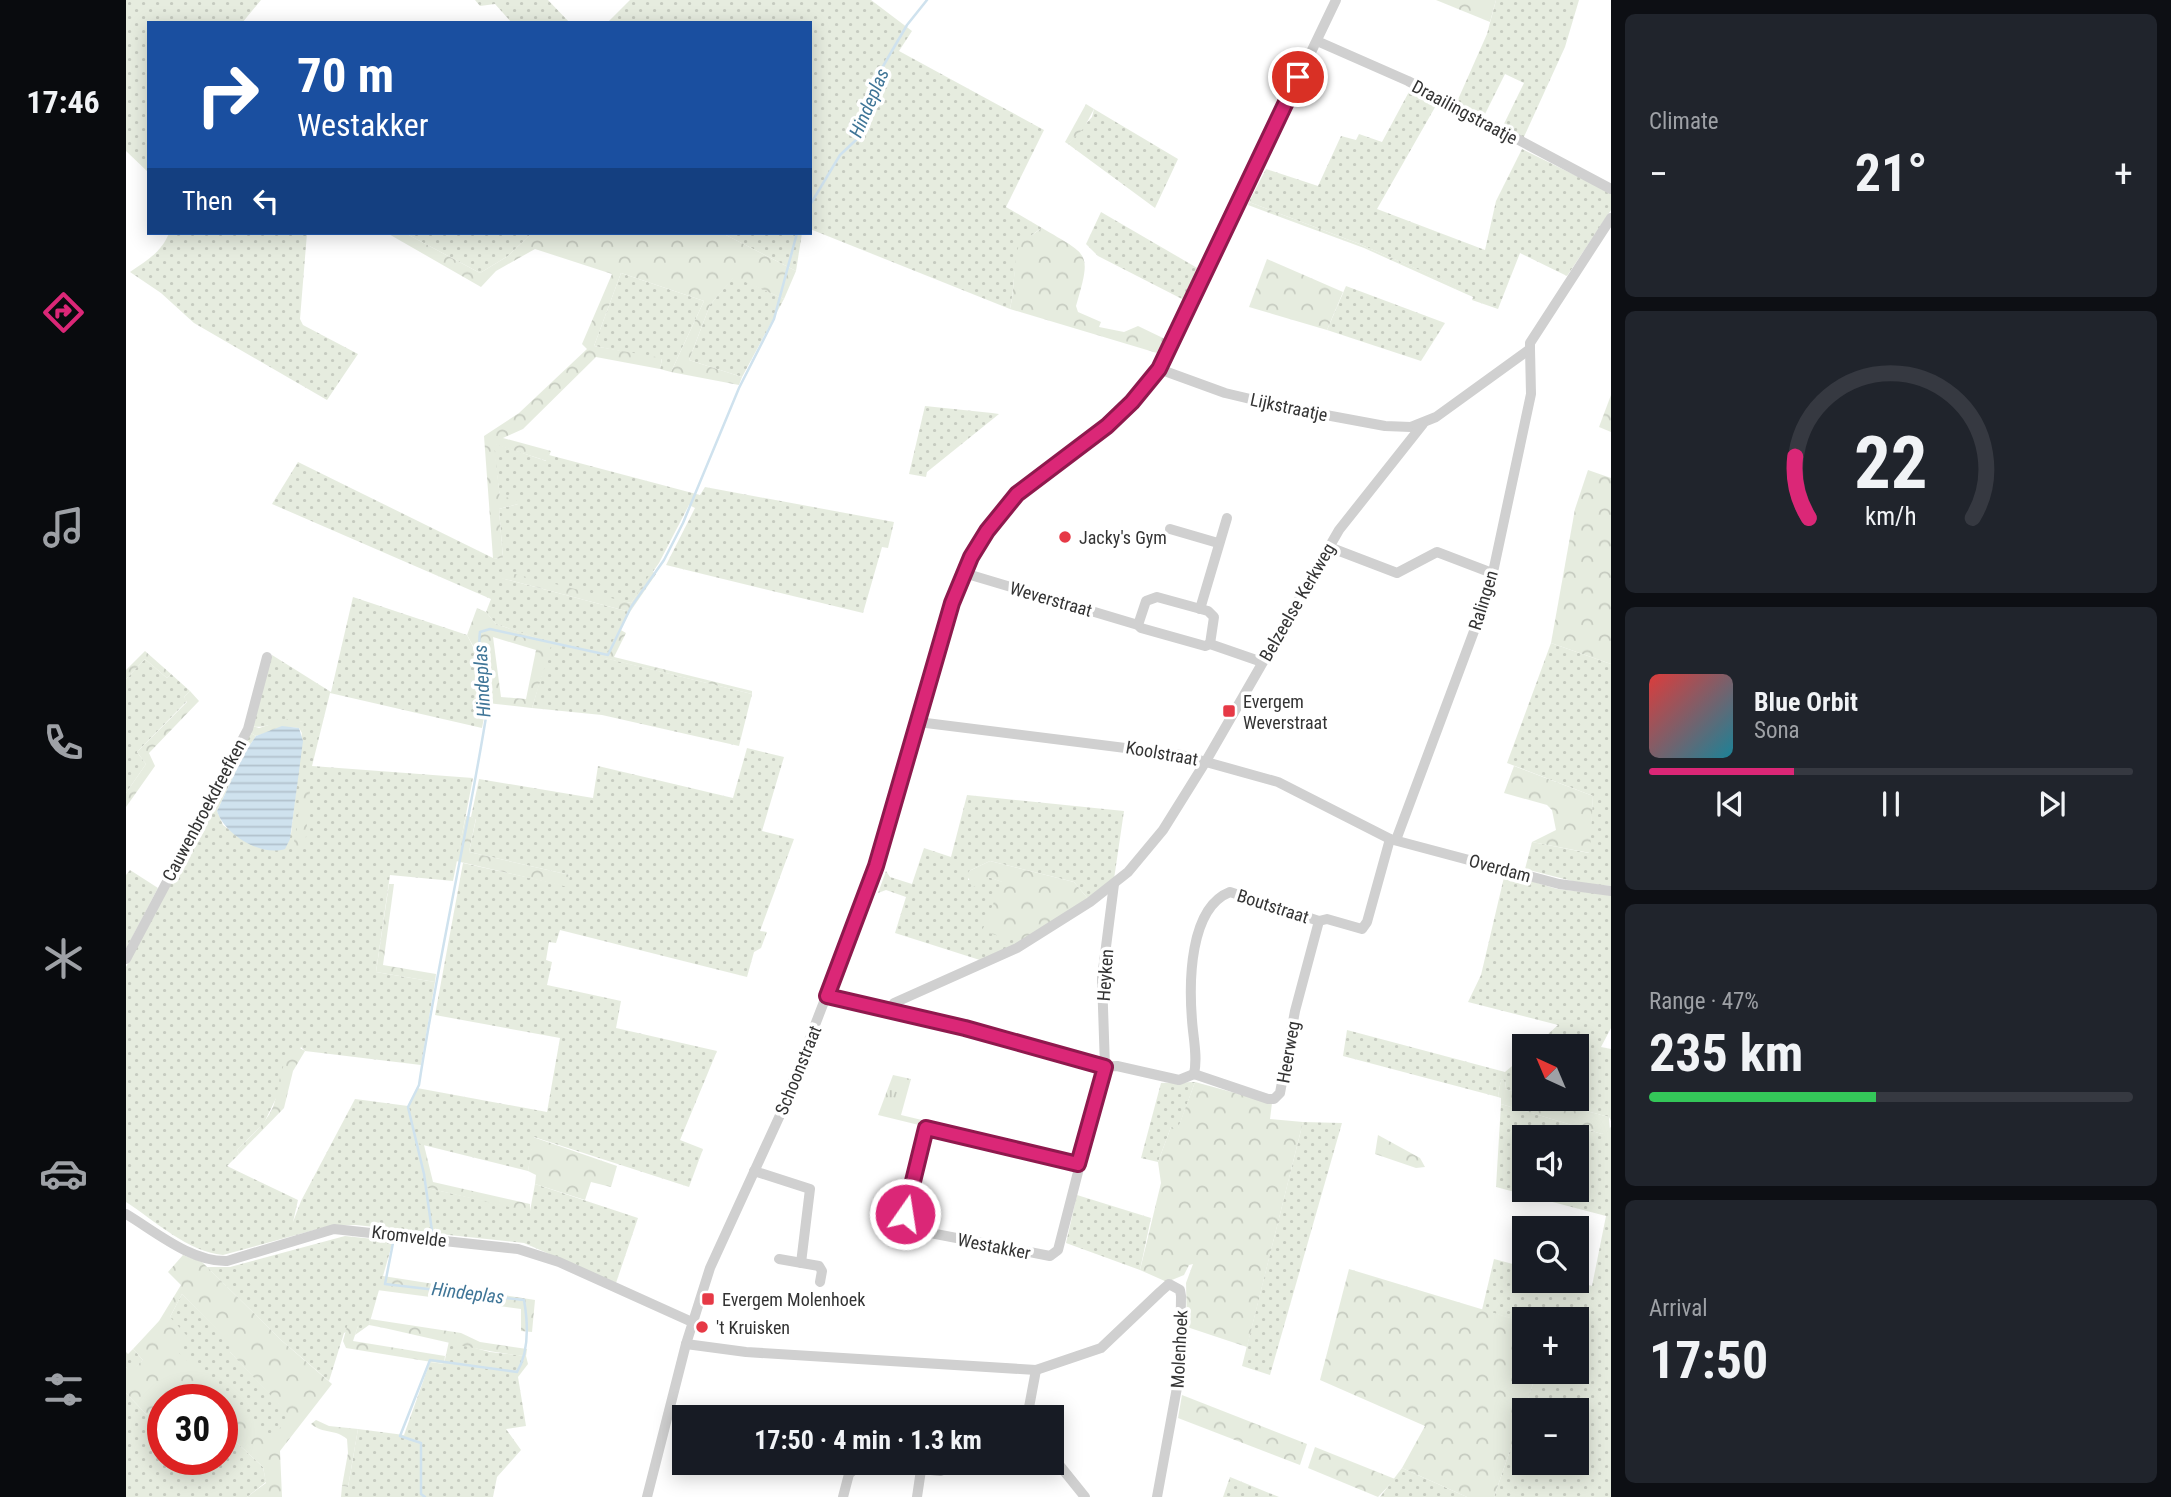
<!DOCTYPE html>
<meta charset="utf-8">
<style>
body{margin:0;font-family:"Roboto Condensed",sans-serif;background:#20242c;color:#f1f3f6;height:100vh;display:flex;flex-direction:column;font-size:26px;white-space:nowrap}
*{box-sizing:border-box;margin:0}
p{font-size:23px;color:#9ea1a6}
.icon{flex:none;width:38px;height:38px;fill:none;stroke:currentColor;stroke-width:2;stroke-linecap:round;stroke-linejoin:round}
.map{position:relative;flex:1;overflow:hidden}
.sheet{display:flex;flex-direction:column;gap:14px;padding:14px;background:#0d0f14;width:560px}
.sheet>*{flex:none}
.hud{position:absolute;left:21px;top:21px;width:665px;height:214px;border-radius:0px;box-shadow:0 4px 18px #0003;background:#1a4fa0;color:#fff;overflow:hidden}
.needle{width:46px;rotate:316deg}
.fabs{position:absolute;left:1386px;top:1034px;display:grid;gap:14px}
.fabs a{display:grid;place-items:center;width:77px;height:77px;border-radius:0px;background:#171b24;box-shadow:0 4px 18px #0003;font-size:35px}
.speed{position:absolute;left:21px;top:1384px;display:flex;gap:14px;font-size:35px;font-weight:700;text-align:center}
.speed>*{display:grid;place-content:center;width:91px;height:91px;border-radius:50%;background:#171b24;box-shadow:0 4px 18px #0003;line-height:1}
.speed .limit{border:10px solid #d22;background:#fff;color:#111}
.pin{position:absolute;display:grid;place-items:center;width:60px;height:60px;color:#fff;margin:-30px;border:4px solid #fff;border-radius:50%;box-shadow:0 2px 7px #0007}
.me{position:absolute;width:77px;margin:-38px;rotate:13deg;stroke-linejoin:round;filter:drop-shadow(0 0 5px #0008)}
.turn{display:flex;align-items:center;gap:24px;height:147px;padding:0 35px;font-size:32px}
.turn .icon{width:91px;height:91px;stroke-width:2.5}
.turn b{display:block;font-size:49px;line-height:60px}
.then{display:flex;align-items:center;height:66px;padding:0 35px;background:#0003;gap:14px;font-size:26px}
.big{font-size:52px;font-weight:700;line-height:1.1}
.sheet .widget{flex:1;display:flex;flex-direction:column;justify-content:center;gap:10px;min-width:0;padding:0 24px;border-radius:10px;background:#20242c}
.sheet .dial{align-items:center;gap:0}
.dial svg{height:182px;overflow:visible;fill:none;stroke:#363941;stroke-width:7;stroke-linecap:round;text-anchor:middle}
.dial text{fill:#f1f3f6;stroke:none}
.song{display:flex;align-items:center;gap:21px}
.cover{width:84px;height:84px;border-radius:10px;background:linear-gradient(135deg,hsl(0 70% 55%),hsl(190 70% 35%))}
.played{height:7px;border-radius:4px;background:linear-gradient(90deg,#db2777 30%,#363941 30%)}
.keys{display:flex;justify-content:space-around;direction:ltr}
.heat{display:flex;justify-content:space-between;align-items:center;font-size:38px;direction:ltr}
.charge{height:10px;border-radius:5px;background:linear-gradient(90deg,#34c759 47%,#363941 0)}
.trip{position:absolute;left:546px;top:1405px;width:392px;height:70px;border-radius:0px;background:#171b24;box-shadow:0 4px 18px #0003;font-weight:700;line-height:70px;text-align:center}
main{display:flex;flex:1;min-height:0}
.tab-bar{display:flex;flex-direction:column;width:126px;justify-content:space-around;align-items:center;background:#090b0e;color:#9ea1a6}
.tab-bar .icon{width:49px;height:49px}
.tab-bar .on{color:#db2777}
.tab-bar b{font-size:32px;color:#f1f3f6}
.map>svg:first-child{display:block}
</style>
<main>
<nav class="tab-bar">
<b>17:46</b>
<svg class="icon on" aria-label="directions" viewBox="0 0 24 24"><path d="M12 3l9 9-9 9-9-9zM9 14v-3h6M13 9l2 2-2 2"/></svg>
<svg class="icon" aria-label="music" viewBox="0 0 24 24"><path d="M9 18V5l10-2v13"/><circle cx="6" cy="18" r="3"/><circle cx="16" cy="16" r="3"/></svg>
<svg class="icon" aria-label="phone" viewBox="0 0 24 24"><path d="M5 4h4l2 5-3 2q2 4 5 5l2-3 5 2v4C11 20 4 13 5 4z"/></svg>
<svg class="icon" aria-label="climate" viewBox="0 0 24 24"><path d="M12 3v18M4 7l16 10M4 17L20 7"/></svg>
<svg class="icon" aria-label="car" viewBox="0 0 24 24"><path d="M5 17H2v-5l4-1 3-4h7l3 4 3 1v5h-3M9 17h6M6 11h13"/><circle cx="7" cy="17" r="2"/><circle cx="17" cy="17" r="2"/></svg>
<svg class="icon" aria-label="filters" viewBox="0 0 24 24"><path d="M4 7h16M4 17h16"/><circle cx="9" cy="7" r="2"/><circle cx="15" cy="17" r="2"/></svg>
</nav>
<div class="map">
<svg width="1485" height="1497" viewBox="0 0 1485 1497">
<defs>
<pattern id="grass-dots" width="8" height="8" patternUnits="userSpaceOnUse" patternTransform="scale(1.75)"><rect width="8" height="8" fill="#e6ecdf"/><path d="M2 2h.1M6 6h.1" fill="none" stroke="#c6cbc0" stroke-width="1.8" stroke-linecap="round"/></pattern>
<pattern id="forest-crowns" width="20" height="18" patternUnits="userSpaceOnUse" patternTransform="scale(1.75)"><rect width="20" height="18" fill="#e6ecdf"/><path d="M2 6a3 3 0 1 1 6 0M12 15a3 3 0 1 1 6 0" fill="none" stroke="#c6cbc0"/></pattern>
<pattern id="park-tufts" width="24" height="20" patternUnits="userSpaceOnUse" patternTransform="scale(1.75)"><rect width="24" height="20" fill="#e6ecdf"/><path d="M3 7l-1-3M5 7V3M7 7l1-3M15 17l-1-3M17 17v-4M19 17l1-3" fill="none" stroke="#c6cbc0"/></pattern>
<pattern id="water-rules" width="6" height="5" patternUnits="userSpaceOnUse" patternTransform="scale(1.75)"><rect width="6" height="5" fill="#cfe2ee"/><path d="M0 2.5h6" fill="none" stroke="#b2c2cd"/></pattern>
</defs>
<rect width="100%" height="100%" fill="#fff"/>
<g fill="url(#grass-dots)" fill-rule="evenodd">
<polygon points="0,0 135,0 116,23 23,23 23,173 0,151"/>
<polygon points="349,0 422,0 444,23 386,23 369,4 354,6"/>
<path d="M504 0H745L786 31 773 51 918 130 880 207 916 228C883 247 891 277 884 309L684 229V23H481Z"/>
<polygon points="1370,0 1453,0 1439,47 1397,139 1376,128 1398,83 1379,74 1357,118 1330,104 1361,34"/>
<polygon points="1285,88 1312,102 1251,209 1359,250 1370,201 1396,149 1485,193 1485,210 1441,276 1394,253 1372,309 1346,300 1347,297 1329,289 1330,286 1231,243 1123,202 1140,169 1192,186 1215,136 1230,140 1233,134 1256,142"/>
<polygon points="968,109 1052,159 1029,208 942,144 966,117"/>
<polygon points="975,212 1073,269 1058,300 972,256 960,244"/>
<path d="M43 233H181L174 319 177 325 232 354 201 400 68 323 35 293 4 272C20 261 36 252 43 233Z"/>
<polygon points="279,233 406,233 382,256 354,273"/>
<polygon points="596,233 676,233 670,271"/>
<polygon points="495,273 578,301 545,372 534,369 536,359 468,346"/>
<polygon points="608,276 658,299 616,377 563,360 584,305"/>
<polygon points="1220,286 1319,323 1295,361 1201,330"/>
<polygon points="799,406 866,413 873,414 801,472 800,477 783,474"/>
<polygon points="367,443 420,461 423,455 574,495 579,487 768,522 762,548 756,547 737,613 540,565 569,508 563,505 533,563 505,603 375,578 504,612 479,658 626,694 613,746 476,715 406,708 425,643 370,624 360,612 365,599 146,504 172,462 367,558 377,559 373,509 392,504 374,498"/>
<path d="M227 597 341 635C359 669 364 690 356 728L204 693 186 766 347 778 327 881 264 875 250 972 309 982 295 1065 179 1051 175 1047 138 1123 111 1150 113 1154 101 1166 172 1200 167 1222 175 1201 229 1099 282 1106 291 1088 421 1112 434 1038 309 1015 337 863 441 886 444 875 343 852 350 819 345 817 353 779 467 798 472 766 607 798 621 748 658 757 636 831 668 839 634 931 641 932 635 948 628 952 621 977 434 930 430 943 423 942 420 960 426 962 421 985 495 1001 490 1028 591 1051 554 1140 577 1149 563 1187 408 1137 402 1171 293 1144 301 1188 404 1211 409 1184 512 1218 490 1283 398 1243 230 1225 203 1226 97 1255C62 1252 28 1220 0 1202V967L123 732 130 736 119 752 91 811 97 825 122 843 165 834 177 722C159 718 136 730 126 726L146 655 205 692Z"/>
<polygon points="1425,643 1485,664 1485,886 1454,883 1399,869 1406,842 1463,853 1467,796 1381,763"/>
<polygon points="19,659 41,678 45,674 64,691 58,697 61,701 11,752 20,764 0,793 0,679"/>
<polygon points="841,795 998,811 988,879 963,900 948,882 864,861 843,871 842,880 862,877 877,882 894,942 857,961 769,933 780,897 760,890 752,893 760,871 764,877 786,884 798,848 825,857"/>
<polygon points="4,870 32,888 0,949 0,875"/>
<polygon points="1379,873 1431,889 1485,895 1485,1028 1475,1047 1485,1049 1485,1121 1483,1117 1415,1099 1451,1099 1451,1046 1409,1046 1432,1025 1342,1002 1355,975"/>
<polygon points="1221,1030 1379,1072 1398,1056 1398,1094 1379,1089 1380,1080 1375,1079 1372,1097 1217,1056"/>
<polygon points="1069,1082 1052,1129 1045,1127 1032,1162 1015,1158 1035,1083"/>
<path d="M1375 1104 1476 1134 1485 1127V1497H1368L1411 1372H1451V1320H1398V1322L1356 1310 1368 1259 1398 1267V1281H1447L1466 1286 1480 1216 1370 1187ZM1398 1138H1451V1190H1398ZM1398 1410H1451V1463H1398Z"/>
<polygon points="1177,1122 1216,1123 1144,1375 1116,1366"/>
<polygon points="951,1195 1025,1218 1014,1270 940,1243"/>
<polygon points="219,1236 267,1241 243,1325 229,1335 232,1326 218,1333 203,1381 155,1340 81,1267 104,1267"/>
<polygon points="56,1294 109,1347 104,1352 165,1416 144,1441 50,1351 44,1317"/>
<polygon points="323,1341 364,1352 400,1356 402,1364 392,1377 400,1426 380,1429 395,1450 371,1477 367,1497 215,1497 216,1486 222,1487 232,1429 278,1435 304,1362 318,1364"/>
<polygon points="7,1349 17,1360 5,1372 0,1367 0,1352 2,1354"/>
<polygon points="0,1393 21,1415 37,1400 37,1460 96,1460 96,1429 137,1467 140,1482 121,1497 0,1497"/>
<polygon points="1276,1468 1341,1497 1254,1497"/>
<polygon points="1104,1477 1153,1497 1097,1497"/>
</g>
<g fill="url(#forest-crowns)" fill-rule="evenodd">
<polygon points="1310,0 1370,0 1364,22"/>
<polygon points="960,104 968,109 958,128 942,144 939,142"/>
<polygon points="1123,202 1231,243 1331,286 1329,289 1238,248 1122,205"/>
<path d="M916 228C963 256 966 251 950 306L952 312 975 322 973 327 998 332 1012 326 1039 339 1031 353 884 309C889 287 887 266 893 244Z"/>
<polygon points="261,233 279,233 354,273 382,256 406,233 596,233 670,271 658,299 608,277 584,305 563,360 616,377 613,385 545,372 578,301 495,273 468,346 536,358 534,369 470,357 397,429 377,438 425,451 421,461 368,444 374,498 389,497 392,504 373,509 377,559 367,558 358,436 393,413 461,349 456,344 486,274 409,249 370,271 355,287"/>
<polygon points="1141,259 1217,292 1201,330 1123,307"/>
<polygon points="1485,395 1485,432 1473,427"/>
<polygon points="1462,470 1485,478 1485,664 1425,643 1449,509"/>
<polygon points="377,571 505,603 526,571 530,574 504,612 375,578"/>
<path d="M351 608 360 612 370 624 426 643 406 708 361 703 357 664 341 635ZM367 637 410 650 400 699 375 697Z"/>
<polygon points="493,629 500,633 488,657 626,691 626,694 478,658"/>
<polygon points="19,651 45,674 41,678 19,659 0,679 0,670"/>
<polygon points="64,691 73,701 23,753 29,766 0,807 0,793 20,764 11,752 61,702 58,697"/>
<polygon points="162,719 178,722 176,733 173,728 160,727 130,736 123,732 126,726 133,728"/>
<polygon points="1388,766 1467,796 1464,853 1406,842 1430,830 1426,810 1421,805 1378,793"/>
<polygon points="184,790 179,847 174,852 167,846 172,824 173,792"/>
<polygon points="340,816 350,818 343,852 444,875 442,887 330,861"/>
<polygon points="864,861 948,882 963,900 894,942 856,931 876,882 862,877 848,887 841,876 843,871"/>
<polygon points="263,884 268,884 257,965 310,974 309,982 250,972"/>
<path d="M170 1046 179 1051 167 1071 158 1108 113 1154 111 1150C124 1137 139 1125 147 1107 154 1089 153 1060 170 1046Z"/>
<polygon points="1375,1079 1380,1080 1379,1089 1398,1094 1398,1099 1415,1099 1483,1117 1484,1131 1476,1134 1375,1104 1375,1098 1372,1097"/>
<polygon points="1069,1082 1146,1103 1144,1119 1177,1122 1121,1347 1061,1327 1060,1283 1067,1264 1063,1265 1058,1275 1041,1282 1014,1270 1035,1183 1032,1162 1045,1127 1052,1128"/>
<polygon points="1252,1135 1294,1158 1299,1167 1290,1168 1249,1154"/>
<polygon points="407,1137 491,1166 485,1187 465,1182 459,1200 409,1184 410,1175 402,1171"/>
<polygon points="292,1143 298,1145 307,1182 404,1204 404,1212 301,1188"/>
<path d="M57 1255 76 1262 155 1340 206 1384 154 1451 156 1497H121L140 1483 137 1467 96 1429V1400H64L51 1388 21 1415 0 1393V1367L5 1371 17 1360 7 1349 33 1321 55 1285 42 1272ZM56 1294 108 1347 103 1351 164 1416 144 1440 51 1351 62 1337 44 1317Z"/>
<polygon points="1223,1269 1398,1322 1398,1372 1411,1372 1368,1497 1341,1497 1276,1468 1299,1426 1194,1380"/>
<polygon points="257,1276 409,1300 406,1332 395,1331 395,1309 251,1290"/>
<path d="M244 1319 335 1333 354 1342 401 1349 400 1356C347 1351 295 1335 243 1325Z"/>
<polygon points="228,1321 232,1326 227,1341 319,1356 318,1364 220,1348 217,1341 222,1323"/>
<polygon points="1056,1395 1181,1444 1174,1465 1052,1418"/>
<path d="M190 1420 203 1426 232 1429 222 1487 216 1486 222 1453 221 1439C210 1429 197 1434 185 1424Z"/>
<polygon points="1189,1447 1269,1479 1252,1497 1182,1468"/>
</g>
<polygon fill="url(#park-tufts)" points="767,1075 785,1079 775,1115 800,1121 797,1126 752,1115"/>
<path fill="url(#water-rules)" d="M156 726 173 728 177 741 164 839 159 849C135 857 98 834 91 811L119 752 130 736Z"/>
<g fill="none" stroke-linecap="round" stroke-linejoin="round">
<g stroke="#cfe2ee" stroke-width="2.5">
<polyline points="684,205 714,155 730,140 749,80 781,25 801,0"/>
<path d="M306 1231 298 1174 282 1107 293 1085C312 959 341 836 361 711 366 683 350 658 354 632L364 629 482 655 505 607 538 560 557 523 613 388 648 319 671 233"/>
<path d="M267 1243 259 1284 398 1300C402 1323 403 1352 391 1372L304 1360 274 1436 295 1443V1494L299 1497"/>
</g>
<g stroke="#d0d0d0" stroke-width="10">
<polyline points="1191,41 1282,81 1485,189"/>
<polyline points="1033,369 1099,393 1162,408 1259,426 1285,427 1310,417 1404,349 1404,343 1485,218"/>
<polyline points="1044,529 1092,543"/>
<polyline points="1203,547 1271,573 1311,552 1366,573"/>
<polyline points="838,573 1012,625 1015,628 1079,646 1084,644 1136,662"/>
<polyline points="1074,609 1101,518"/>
<polyline points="1012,625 1020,601 1031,597 1082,611 1088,617 1084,644"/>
<polyline points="792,722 1055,755 1152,782 1264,839 1433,884 1485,891"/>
<polyline points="1270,840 1363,591 1405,394 1404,349"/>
<polyline points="0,959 122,729 141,657"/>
<polyline points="701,997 839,1028 974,1067 991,1066 1053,1080 1068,1074"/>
<polyline points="766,1011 768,1003 891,948 964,902 1002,872 1037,830 1080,761 1213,530 1297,424"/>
<path d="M1068 1074C1072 1057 1067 1037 1066 1020 1063 983 1063 908 1104 892L1193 921 1201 919 1236 929 1241 922 1264 839"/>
<polyline points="1068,1074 1142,1099 1148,1099 1154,1093 1169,1011 1193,921"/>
<polyline points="952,1164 800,1128 778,1223 789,1230 924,1256 932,1250 979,1067 976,978 988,884"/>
<polyline points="628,1171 684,1189 675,1263"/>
<path d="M0 1214C30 1232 65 1262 101 1261L208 1229 392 1249 433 1262 566 1322"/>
<polyline points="653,1259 693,1266 696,1271 694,1282"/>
<polyline points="560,1344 620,1352 910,1370 975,1348 1034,1292 1043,1284 1054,1290 1055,1296 1054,1371 1031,1497"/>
<polyline points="901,1418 910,1370"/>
<polyline points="926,1456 959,1497"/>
<path d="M521 1497 560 1344 584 1268 655 1113 742 888 838 573C851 544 869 516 892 493 940 447 993 426 1033 369L1210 0"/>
<polyline points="717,1497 723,1474 735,1463 815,1471"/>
<polyline points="791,1497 795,1470"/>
</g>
</g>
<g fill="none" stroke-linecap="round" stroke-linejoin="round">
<defs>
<polyline id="route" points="779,1214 800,1128 952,1164 979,1067 839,1028 701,996 750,866 826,603 845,557 861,531 891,494 981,426 1006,402 1033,369 1172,77"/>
</defs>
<use href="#route" stroke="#8e194d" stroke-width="18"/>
<use href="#route" stroke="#db2777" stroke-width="12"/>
</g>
<g fill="#e63946" stroke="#fff" stroke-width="2.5">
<circle cx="939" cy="537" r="7"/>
<rect x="1096" y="704" width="14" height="14" rx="3.5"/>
<rect x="575" y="1292" width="14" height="14" rx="3.5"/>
<circle cx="576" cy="1327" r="7"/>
</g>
<g text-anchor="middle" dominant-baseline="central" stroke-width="7" stroke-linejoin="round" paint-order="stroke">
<g font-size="18" fill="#333" stroke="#fff">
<text transform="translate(1339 112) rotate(28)">Draailingstraatje</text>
<text transform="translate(1163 407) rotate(12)">Lijkstraatje</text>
<text transform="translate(925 599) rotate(16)">Weverstraat</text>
<text transform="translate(1357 600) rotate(-73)">Ralingen</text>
<text transform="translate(1171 602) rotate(-60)">Belzeelse Kerkweg</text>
<text transform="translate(1036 753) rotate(10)">Koolstraat</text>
<text transform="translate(78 810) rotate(-62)">Cauwenbroekdreefken</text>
<text transform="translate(1374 868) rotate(15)">Overdam</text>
<text transform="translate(1147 906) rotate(18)">Boutstraat</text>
<text transform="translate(979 975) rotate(-86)">Heyken</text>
<text transform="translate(1162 1052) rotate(-80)">Heerweg</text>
<text transform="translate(672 1070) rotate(-68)">Schoonstraat</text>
<text transform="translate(283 1236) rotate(7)">Kromvelde</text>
<text transform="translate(868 1246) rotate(11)">Westakker</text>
<text transform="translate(1053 1349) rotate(-87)">Molenhoek</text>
</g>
<g font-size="18" fill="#333" stroke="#fff" text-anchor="start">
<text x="953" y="537">Jacky's Gym</text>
<text x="1117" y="701">Evergem<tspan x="1117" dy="21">Weverstraat</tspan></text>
<text x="596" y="1299">Evergem Molenhoek</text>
<text x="590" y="1327">'t Kruisken</text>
</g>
<g font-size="19" font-style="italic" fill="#3f7597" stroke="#fff">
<text transform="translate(743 103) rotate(-67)">Hindeplas</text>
<text transform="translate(356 681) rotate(-93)">Hindeplas</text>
<text transform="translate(342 1293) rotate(7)">Hindeplas</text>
</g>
</g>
</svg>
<div class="fabs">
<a><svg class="needle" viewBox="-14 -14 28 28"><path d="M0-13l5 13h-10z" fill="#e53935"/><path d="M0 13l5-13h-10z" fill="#9ea1a6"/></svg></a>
<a><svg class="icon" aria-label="sound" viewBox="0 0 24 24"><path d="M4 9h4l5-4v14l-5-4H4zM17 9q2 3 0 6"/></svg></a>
<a><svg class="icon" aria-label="search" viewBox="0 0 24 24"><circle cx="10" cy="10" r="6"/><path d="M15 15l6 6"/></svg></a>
<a>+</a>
<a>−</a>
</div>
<div class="speed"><div class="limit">30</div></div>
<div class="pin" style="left:1172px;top:77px;background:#d93025"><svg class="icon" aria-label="arrive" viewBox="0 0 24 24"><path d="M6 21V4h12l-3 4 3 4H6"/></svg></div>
<svg class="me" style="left:779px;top:1214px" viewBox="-20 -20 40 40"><circle r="17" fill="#db2777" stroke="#fff" stroke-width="3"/><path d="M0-11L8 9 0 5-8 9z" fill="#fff"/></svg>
<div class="trip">17:50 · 4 min · 1.3 km</div>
<div class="hud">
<div class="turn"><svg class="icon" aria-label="right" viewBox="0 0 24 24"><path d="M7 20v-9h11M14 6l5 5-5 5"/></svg><div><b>70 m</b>Westakker</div></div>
<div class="then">Then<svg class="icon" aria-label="left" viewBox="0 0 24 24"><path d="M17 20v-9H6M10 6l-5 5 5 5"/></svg></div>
</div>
</div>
<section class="sheet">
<div class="widget"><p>Climate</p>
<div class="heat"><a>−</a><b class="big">21°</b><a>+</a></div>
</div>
<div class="widget dial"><svg viewBox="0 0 100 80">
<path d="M14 69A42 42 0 1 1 86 69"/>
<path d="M14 69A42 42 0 0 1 8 42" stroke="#db2777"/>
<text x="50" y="56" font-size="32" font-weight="700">22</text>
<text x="50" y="72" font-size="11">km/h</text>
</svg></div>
<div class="widget">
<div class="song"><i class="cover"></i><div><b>Blue Orbit</b><p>Sona</p></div></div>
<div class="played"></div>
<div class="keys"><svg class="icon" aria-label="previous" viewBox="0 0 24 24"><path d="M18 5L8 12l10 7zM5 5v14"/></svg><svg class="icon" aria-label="pause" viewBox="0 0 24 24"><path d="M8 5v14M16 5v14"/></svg><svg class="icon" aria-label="next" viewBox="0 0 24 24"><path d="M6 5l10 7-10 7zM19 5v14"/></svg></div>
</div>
<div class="widget"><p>Range · 47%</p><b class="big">235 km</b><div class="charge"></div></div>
<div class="widget"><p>Arrival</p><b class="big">17:50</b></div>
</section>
</main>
